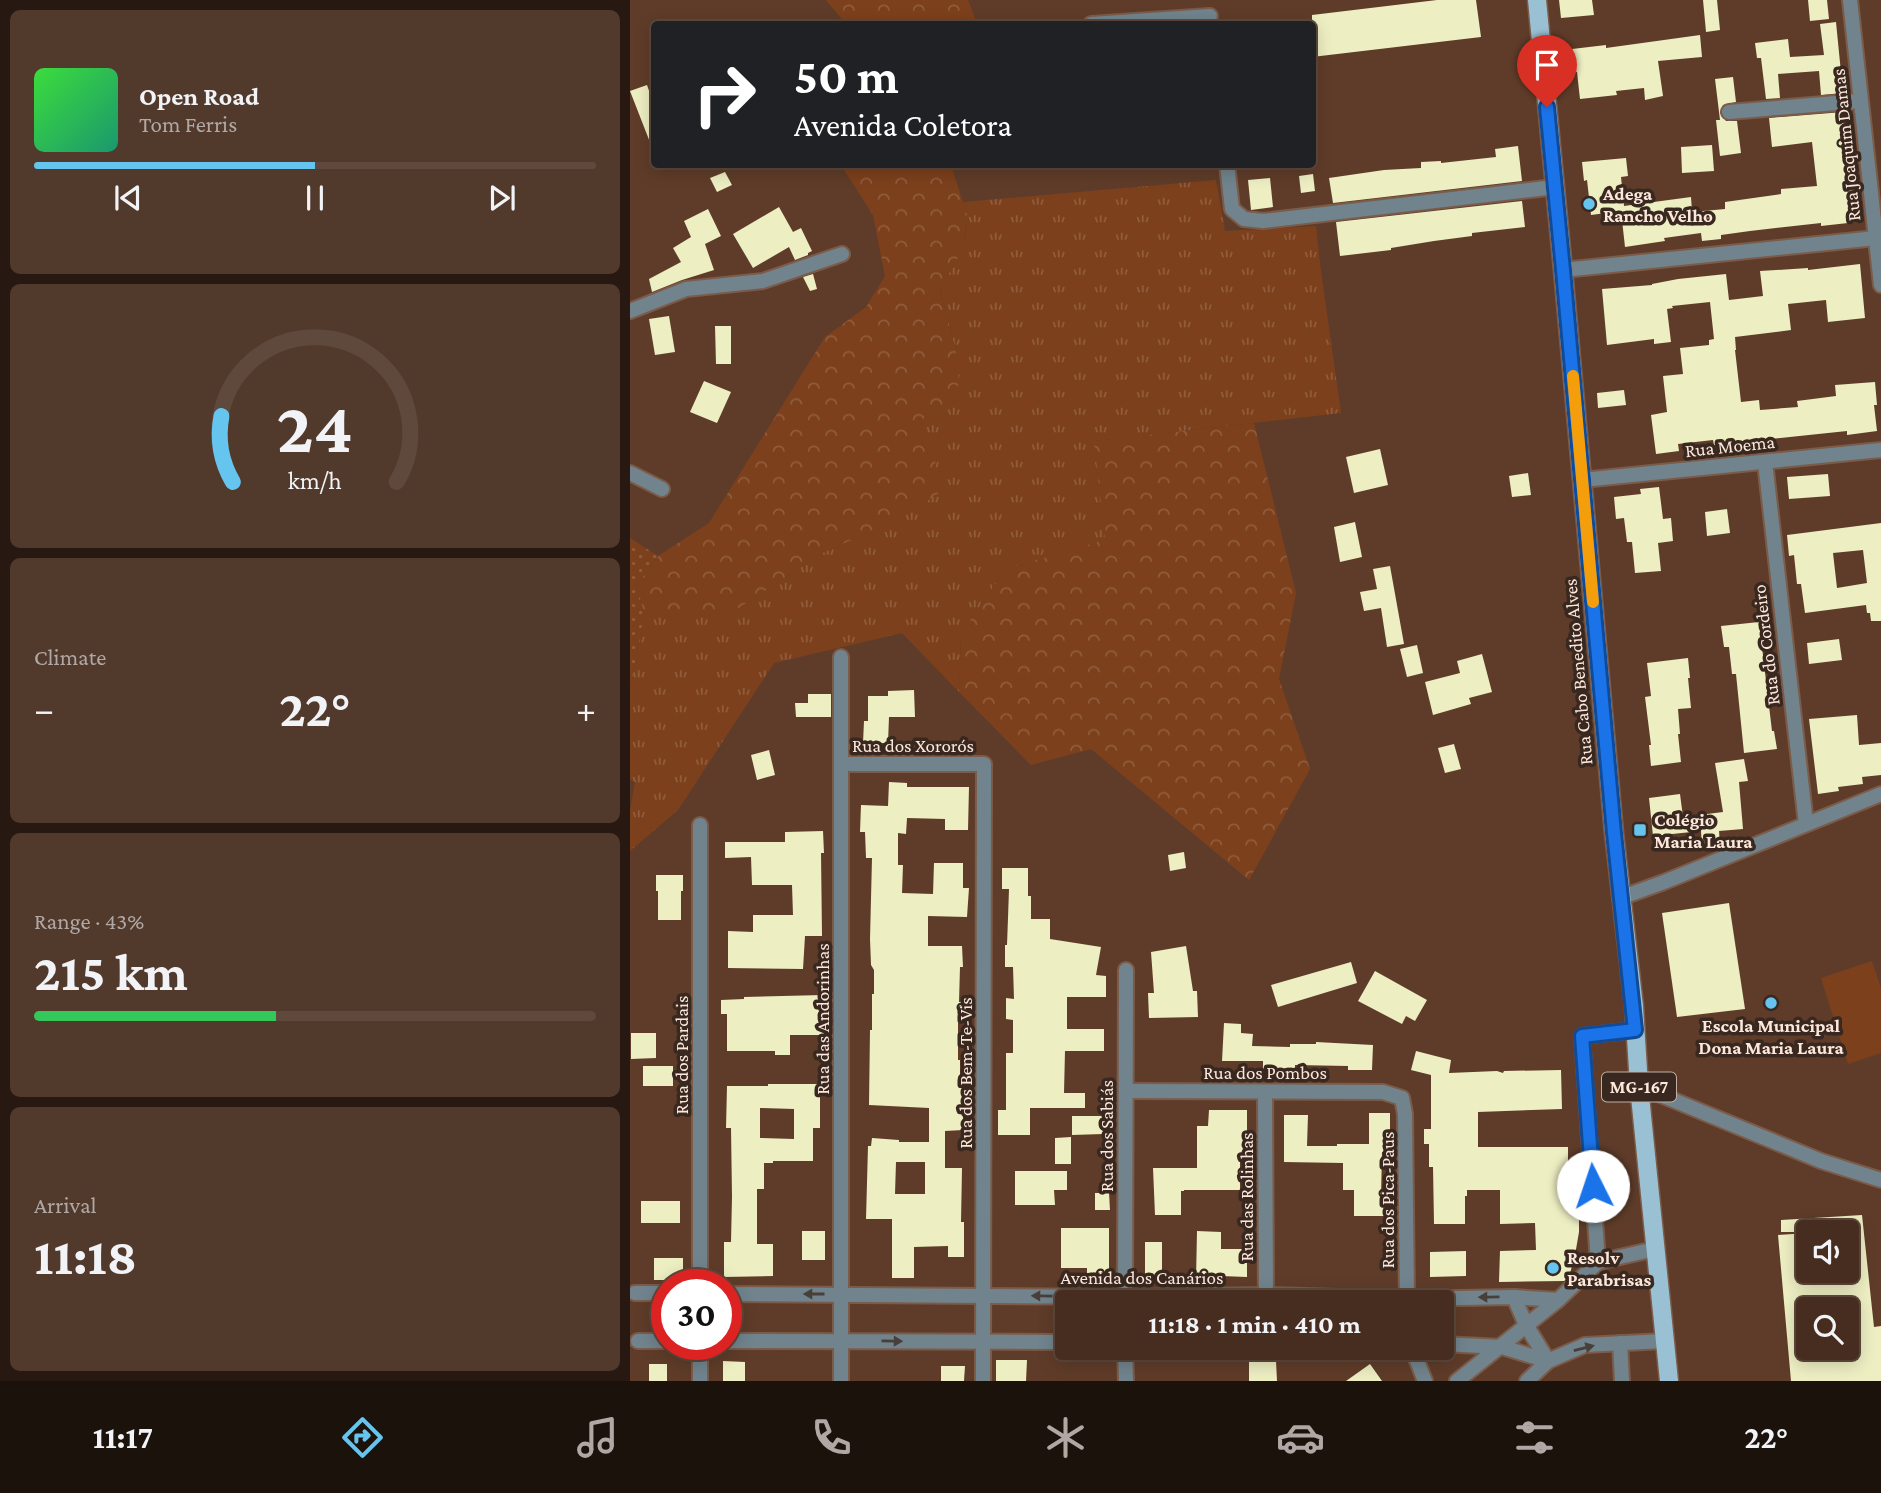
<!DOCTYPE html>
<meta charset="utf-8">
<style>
body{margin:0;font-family:"Crimson Pro",serif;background:#51392c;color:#f1f3f6;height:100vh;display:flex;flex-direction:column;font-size:26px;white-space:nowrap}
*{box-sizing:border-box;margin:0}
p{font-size:23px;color:#b0a8a4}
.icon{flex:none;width:38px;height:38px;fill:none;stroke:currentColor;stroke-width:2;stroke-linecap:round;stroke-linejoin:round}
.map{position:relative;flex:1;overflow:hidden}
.panel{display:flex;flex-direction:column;gap:10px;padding:10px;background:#271911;width:630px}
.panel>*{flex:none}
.banner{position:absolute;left:21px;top:21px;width:665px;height:147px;border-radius:7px;box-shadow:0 4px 18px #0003,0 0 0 2px #5f493d;background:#202124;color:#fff;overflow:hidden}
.fabs{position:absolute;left:1166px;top:1220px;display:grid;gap:14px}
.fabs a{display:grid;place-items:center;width:63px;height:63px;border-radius:7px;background:#472d1f;box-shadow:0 4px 18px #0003,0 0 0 2px #5f493d;font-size:35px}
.speed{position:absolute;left:21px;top:1269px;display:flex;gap:14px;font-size:35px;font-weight:700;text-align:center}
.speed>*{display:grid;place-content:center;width:91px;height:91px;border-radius:50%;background:#472d1f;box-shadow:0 4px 18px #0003,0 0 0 2px #5f493d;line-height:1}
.speed .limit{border:10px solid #d22;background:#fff;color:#111}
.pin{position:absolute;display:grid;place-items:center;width:60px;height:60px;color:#fff;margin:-72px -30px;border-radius:50% 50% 50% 0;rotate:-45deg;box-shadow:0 0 7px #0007}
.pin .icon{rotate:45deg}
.me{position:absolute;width:77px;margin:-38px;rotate:356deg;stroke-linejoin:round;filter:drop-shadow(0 0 5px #0008)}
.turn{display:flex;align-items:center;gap:24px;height:147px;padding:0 28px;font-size:32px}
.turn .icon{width:91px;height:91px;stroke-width:2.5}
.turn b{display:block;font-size:49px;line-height:60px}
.big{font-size:52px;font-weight:700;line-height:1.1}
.panel .card{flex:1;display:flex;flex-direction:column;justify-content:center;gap:10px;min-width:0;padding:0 24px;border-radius:10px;background:#51392c}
.panel .dial{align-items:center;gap:0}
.dial svg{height:182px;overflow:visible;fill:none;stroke:#5f493d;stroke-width:7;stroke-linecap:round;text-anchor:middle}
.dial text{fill:#f1f3f6;stroke:none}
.song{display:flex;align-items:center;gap:21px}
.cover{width:84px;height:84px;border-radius:10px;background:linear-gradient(135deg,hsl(120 70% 55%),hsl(160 70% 35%))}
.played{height:7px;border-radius:4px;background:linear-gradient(90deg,#65c5ee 50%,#5f493d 50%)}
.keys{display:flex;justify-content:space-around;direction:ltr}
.heat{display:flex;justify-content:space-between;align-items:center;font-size:38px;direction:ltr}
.charge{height:10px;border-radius:5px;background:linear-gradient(90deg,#34c759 43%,#5f493d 0)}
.trip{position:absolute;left:425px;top:1290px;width:399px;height:70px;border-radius:7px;background:#472d1f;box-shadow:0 4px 18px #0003,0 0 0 2px #5f493d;font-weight:700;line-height:70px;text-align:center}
.dock{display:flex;height:112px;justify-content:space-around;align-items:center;background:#1c120c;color:#b0a8a4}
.dock .icon{width:49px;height:49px}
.dock .active{color:#65c5ee}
.dock b{font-size:32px;color:#f1f3f6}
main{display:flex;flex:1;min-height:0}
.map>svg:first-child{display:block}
</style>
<main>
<section class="panel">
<div class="card">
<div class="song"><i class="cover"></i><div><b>Open Road</b><p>Tom Ferris</p></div></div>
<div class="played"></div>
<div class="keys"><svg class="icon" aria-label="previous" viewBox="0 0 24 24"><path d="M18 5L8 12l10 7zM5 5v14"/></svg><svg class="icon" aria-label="pause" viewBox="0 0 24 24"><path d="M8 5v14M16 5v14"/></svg><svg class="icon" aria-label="next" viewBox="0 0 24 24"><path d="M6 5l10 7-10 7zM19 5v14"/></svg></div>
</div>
<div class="card dial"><svg viewBox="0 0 100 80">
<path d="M14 69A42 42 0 1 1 86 69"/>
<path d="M14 69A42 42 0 0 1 9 40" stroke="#65c5ee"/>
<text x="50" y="56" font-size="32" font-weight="700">24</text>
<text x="50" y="72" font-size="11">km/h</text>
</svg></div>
<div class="card"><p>Climate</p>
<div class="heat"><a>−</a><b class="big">22°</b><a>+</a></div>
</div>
<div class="card"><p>Range · 43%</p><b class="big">215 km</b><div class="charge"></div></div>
<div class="card"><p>Arrival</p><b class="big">11:18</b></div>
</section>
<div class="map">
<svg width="1251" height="1381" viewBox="0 0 1251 1381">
<defs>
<pattern id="grass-tufts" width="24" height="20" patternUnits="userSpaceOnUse" patternTransform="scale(1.75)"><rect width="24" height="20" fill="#7d401c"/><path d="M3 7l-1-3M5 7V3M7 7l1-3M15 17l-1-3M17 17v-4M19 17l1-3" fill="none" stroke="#905c3c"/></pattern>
<pattern id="forest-crowns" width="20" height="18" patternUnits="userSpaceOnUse" patternTransform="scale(1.75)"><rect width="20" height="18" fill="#7d401c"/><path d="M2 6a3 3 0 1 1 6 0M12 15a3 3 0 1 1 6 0" fill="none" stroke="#905c3c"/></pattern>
<pattern id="garden-dots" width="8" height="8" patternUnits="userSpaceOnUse" patternTransform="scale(1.75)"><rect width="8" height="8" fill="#7d401c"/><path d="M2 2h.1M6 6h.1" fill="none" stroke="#905c3c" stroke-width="1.8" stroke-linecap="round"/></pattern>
</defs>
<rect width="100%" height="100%" fill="#5f3c29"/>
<path fill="url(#grass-tufts)" d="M586 180 595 231 686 226 690 264 711 413 465 441 476 540 376 569 331 633 329 692 272 633 144 663 48 810 0 851V811L5 782 0 780V690L14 615H72L103 612 194 552 269 520 293 446 291 420 320 404 327 356 310 288C327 259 344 237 333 202Z"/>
<g fill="url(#forest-crowns)">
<polygon points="196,0 338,0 347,24 216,24"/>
<polygon points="211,165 321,165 337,215 334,247 310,289 327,356 329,383 320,404 291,420 293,446 305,459 309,493 269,520 194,552 103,612 72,615 14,615 7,585 28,556 79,523 195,337 236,307 255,276 243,215"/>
<polygon points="624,423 666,593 649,679 680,769 619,880 461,749 401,765 329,692 331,633 376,569 475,540 464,441"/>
</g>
<polygon fill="url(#garden-dots)" points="0,538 28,556 7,585 14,615 0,690"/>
<polygon fill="#7d401c" points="1242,961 1251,988 1251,1053 1218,1064 1191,978"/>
<g fill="#edeec2" fill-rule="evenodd">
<polygon points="807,0 846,0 851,37 682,57 682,15"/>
<polygon points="929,0 962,0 964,15 931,18"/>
<polygon points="1073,0 1087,0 1090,30 1076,32"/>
<polygon points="1178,0 1197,0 1199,19 1180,21"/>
<polygon points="1206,22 1213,93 1191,95 1189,71 1148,74 1150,98 1136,99 1131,58 1127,58 1125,43 1158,39 1160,57 1194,55 1190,24"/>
<polygon points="1070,35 1072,57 1028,61 1033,96 1015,100 1014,88 986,91 987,95 950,99 947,72 945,72 942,49 976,45 976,48"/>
<polygon points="1103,77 1106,102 1093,105 1090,113 1096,121 1107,121 1111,153 1090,156 1086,120 1090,120 1085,79"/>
<polygon points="17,85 24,105 23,150 0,91"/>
<polygon points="1213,112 1220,163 1222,163 1227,222 1191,226 1191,223 1120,231 1091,235 1091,239 1072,241 1071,233 1034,238 1035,241 995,247 991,211 961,215 957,180 954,181 952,162 996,158 998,176 991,177 994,206 1061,197 1062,212 1095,209 1095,202 1151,194 1151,189 1187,186 1182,142 1142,147 1139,118"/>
<polygon points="1082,145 1084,171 1052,173 1051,147"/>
<polygon points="888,146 892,181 703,203 699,178 754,170 791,168 791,162 811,161 811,163 866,157 865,149"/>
<polygon points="95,172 102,185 87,192 80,178"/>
<polygon points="683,174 685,191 671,193 669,176"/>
<polygon points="640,178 643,207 621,210 618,180"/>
<polygon points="892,201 895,227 842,233 842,236 804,241 761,248 761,250 710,256 706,222"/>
<polygon points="149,207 163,232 171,228 182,251 178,253 178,255 165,260 159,247 123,268 103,234"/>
<polygon points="78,209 91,236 75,244 84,270 52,280 22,292 19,279 51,262 43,248 61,237 54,221"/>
<polygon points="1230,264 1235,318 1198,322 1196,300 1158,304 1161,330 1105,337 1106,350 1105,350 1111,402 1129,400 1130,410 1168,407 1167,401 1206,396 1205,385 1245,382 1247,405 1244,405 1247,431 1217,435 1217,431 1084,445 1083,440 1048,444 1049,451 1026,454 1021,415 1037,412 1033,376 1053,374 1050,348 1079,345 1079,340 1084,339 1080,302 1042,306 1043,308 1037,309 1041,342 1024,344 1024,339 977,345 972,289 1022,285 1022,284 1048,279 1096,274 1099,300 1133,296 1130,271 1178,268 1178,270"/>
<polygon points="183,274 187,289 180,291 173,277"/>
<polygon points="39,316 45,352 25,355 19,319"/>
<polygon points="85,326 101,326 101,364 86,364"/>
<polygon points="74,381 101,392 87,423 60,412"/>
<polygon points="994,390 996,405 968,408 967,393"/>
<polygon points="750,449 758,485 724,493 716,457"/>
<polygon points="898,473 901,495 882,497 879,476"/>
<polygon points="1198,474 1200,496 1159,499 1157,477"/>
<polygon points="1029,487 1033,519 1041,518 1043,541 1028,543 1031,571 1005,573 1002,542 997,542 994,518 986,519 984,497 1011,494 1010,489"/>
<polygon points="1097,509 1100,533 1077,536 1075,512"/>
<polygon points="725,522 732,557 710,562 704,527"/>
<path d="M1251 523V621H1241L1240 613H1237L1236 605 1175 613 1171 584H1167L1164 555 1159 556 1157 535ZM1233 550 1237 583 1207 588 1203 553Z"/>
<polygon points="760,566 774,644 757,647 751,608 734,611 730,592 747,589 743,569"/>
<polygon points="1129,622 1142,731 1144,731 1147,749 1114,753 1106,674 1102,674 1099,647 1094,647 1091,626"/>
<polygon points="1209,639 1212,660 1179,664 1177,643"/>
<polygon points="787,645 793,673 777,677 770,649"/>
<polygon points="852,654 862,692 839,698 841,704 803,715 795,682 830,673 827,661"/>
<polygon points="1058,658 1060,678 1058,678 1061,708 1048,709 1050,734 1048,734 1051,762 1021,766 1019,745 1021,745 1015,697 1021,696 1017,663"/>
<polygon points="284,690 285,717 259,717 258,743 233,743 234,721 238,721 238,696 258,696 258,691"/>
<polygon points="178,694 201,694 201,717 166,717 165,703 178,703"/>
<polygon points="1227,715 1229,745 1251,743 1251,775 1232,777 1233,784 1208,787 1209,791 1188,794 1179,719"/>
<polygon points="824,744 831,769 815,773 808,748"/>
<polygon points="139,750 145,775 127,780 121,755"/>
<polygon points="1114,759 1118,781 1109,782 1113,829 1089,831 1090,844 1072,846 1071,831 1023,836 1019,798 1050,794 1053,817 1093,812 1085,763"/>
<path d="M259 782 277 783V787H339L338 830H315V819L277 818 276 834 268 833V865H273L272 893 303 894 304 863H333V888H339L337 917 298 916V946H332L333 967H330L329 1002H334V1023H328V1060H330V1086H333V1130L315 1131V1168H332L331 1222H334V1257H318V1246L284 1247V1278H262V1219H236L238 1146H241L242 1138 269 1140V1142H299V1108L239 1105 240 1030H242V994H244V970L241 965 240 939 242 858H236L235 832H230L231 805 258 806ZM266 1162H295V1194H265Z"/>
<polygon points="193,831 194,853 191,853 192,936 175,936 173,969 98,968 98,931 123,932 123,915 163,915 162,885 122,885 121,857 95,858 95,842 155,842 155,832"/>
<polygon points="554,852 556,868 540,871 538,855"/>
<polygon points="372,868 398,868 398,896 401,896 401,919 420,919 420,939 471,947 466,975 476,976 476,997 437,997 437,1029 474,1029 474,1051 435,1051 434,1093 455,1093 455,1108 400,1108 400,1135 368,1135 368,1110 376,1110 376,1053 383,1053 383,1020 376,1019 376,998 384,999 383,967 375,967 375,945 377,945 378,918 379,889 372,889"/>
<polygon points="26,875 53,875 53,891 51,891 51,920 28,920 28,891 26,891"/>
<polygon points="1099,903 1115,1009 1047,1017 1032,913"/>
<polygon points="556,946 563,991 567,991 568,1017 519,1018 518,993 524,993 521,952"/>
<polygon points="721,962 727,983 648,1007 641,985"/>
<polygon points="745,971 797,1000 785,1021 776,1016 772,1024 728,1001"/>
<polygon points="193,995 194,1035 160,1035 160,1055 145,1055 145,1051 97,1051 97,1014 91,1014 91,1000 114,999 114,997"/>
<polygon points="594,1023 611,1024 611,1033 623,1034 622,1046 660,1047 660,1044 686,1044 686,1042 743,1045 742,1070 718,1070 718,1066 665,1065 665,1070 633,1069 633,1061 592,1061"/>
<polygon points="1,1033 26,1033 26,1058 1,1059"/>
<polygon points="786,1051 821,1060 819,1073 867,1071 873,1073 874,1071 931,1070 932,1109 848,1112 848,1147 938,1147 938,1194 949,1194 949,1232 945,1255 939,1277 934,1281 869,1282 870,1251 906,1250 905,1223 870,1224 870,1190 837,1190 837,1196 835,1196 835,1224 804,1224 803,1167 799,1167 799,1144 794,1144 794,1129 801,1129 801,1075 781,1070"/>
<rect x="13" y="1066" width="30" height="20"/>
<path d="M138 1084H190V1128H183V1161H143V1163H134V1189H127V1244H143V1276L94 1277V1242H101L102 1197 101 1128H96L97 1086H138ZM130 1108 164 1109V1139L130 1138Z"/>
<polygon points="579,1110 617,1110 617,1161 610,1161 610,1190 554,1190 554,1191 551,1191 551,1215 525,1215 523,1168 567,1168 567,1126 578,1126"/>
<polygon points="739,1113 760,1113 760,1152 752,1152 751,1196 755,1196 755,1216 724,1216 724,1190 713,1190 713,1163 654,1162 654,1115 678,1115 677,1146 707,1146 707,1144 739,1144"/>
<polygon points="442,1116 473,1116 473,1134 442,1135"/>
<polygon points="441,1137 441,1164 425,1164 425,1138"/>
<polygon points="385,1171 437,1171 437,1190 424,1190 425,1205 385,1205"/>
<polygon points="465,1193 479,1193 480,1210 465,1210"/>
<rect x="11" y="1201" width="39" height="22"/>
<path d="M1232 1215 1244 1327 1251 1326V1381H1161L1148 1235 1178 1233V1270H1216V1232H1151V1220ZM1178 1309H1216V1348H1178Z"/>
<polygon points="431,1228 479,1228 479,1272 457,1273 457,1268 431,1268"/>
<rect x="172" y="1231" width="23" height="29"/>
<polygon points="567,1231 591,1232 591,1249 617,1249 617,1277 591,1276 591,1280 566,1280"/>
<rect x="515" y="1242" width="17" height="34"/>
<polygon points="836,1251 836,1276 800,1277 800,1252"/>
<rect x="24" y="1258" width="29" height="22"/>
<polygon points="366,1360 397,1360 396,1381 366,1381"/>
<polygon points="93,1361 115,1362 115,1381 93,1381"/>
<polygon points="619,1361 646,1361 647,1381 619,1381"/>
<rect x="19" y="1364" width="18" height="17"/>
<polygon points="740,1364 752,1381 716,1381"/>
<polygon points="311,1366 335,1366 334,1381 311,1381"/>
</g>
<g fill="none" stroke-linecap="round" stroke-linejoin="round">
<defs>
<g id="minor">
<polyline points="1220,0 1251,285"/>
<polyline points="461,24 580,16"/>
<polyline points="1099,112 1230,101"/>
<polyline points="597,164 602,209 614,219 633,221 925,187"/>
<polyline points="933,270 1246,238"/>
<polyline points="0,311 56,289 133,281 212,254"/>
<polyline points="1135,462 1176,824"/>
<polyline points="0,473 32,489"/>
<polyline points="952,480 1251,450"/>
<polyline points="211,657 211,1381"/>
<polyline points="212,764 354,764 353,1381"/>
<polyline points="990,898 1034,882 1251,794"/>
<polyline points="496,1091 753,1092 772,1098 775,1114 777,1302"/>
<polyline points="635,1092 636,1302"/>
<polyline points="968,1262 952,1036 1005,1030"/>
<polyline points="70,1284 70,825"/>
<polyline points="5,1293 37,1293"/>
<polyline points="96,1294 495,1297 636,1295 777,1299 884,1297 928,1300"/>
<polyline points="884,1297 896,1325 918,1361"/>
<polyline points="495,1302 496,970"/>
<polyline points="8,1341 37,1341"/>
<polyline points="96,1341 438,1342"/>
<polyline points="990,1343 992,1381"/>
<polyline points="812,1344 872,1347 918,1361"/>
<polyline points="495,1348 496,1381"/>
<polyline points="782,1348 795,1381"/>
<polyline points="70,1381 70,1344"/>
<polyline points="827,1381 928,1300 968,1262 1025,1249"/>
<polyline points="897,1381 918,1361 955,1345 1034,1341"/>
</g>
<polyline id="tertiary" points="1009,1086 1191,1161 1251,1180"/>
<polyline id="primary" points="907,0 933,270 984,833 1004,1006 1009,1086 1039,1381"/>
</defs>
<use href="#minor" stroke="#7b5b49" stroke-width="18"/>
<use href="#tertiary" stroke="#7b5b49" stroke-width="18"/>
<use href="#primary" stroke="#7b5b49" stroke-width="21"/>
<use href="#minor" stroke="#71848d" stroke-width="14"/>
<use href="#tertiary" stroke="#71848d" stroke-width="14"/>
<use href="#primary" stroke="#9ac1d3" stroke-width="18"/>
</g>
<defs><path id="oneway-solid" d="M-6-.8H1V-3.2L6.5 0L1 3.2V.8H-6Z" transform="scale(1.75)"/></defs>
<g fill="#463f3a">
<use href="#oneway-solid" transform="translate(184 1294) rotate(-180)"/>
<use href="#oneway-solid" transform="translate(412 1296) rotate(-179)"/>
<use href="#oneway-solid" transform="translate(859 1297) rotate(179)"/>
<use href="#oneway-solid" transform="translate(262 1341) rotate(1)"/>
<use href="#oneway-solid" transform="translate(954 1348) rotate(-14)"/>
</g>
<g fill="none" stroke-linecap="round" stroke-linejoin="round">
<defs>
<polyline id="route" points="917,107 933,270 984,833 1005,1030 952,1036 963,1186"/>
</defs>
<use href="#route" stroke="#114b97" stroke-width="18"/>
<use href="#route" stroke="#1a73e8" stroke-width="12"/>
<polyline stroke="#f59e0b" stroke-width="12" points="943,376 963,602"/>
</g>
<g fill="#65c5ee" stroke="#38281f" stroke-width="2.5">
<circle cx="959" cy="204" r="7"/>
<rect x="1003" y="823" width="14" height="14" rx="3.5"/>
<circle cx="1141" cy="1003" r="7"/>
<circle cx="923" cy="1268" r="7"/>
</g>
<g text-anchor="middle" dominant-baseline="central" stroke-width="7" stroke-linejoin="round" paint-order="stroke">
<rect fill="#38281f" stroke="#c2aea3" stroke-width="2" x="972" y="1072.5" width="74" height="29" rx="5"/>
<g font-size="18" font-weight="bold" fill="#fde7db">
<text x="1009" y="1087">MG-167</text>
</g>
<g font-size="19" fill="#fde7db" stroke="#38281f">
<text transform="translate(1216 145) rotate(-96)">Rua Joaquim Damas</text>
<text transform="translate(1100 446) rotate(-6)">Rua Moema</text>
<text transform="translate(1136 645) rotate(-97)">Rua do Cordeiro</text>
<text transform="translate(948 672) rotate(-95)">Rua Cabo Benedito Alves</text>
<text x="283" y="745">Rua dos Xororós</text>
<text transform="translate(192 1019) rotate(-90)">Rua das Andorinhas</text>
<text transform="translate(51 1055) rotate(-90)">Rua dos Pardais</text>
<text x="635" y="1072">Rua dos Pombos</text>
<text transform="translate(335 1073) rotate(-90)">Rua dos Bem-Te-Vis</text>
<text transform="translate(476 1136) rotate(-90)">Rua dos Sabiás</text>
<text transform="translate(616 1197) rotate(-90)">Rua das Rolinhas</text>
<text transform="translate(757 1200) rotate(-90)">Rua dos Pica-Paus</text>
<text x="512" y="1277">Avenida dos Canários</text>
</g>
<g font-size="19" font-weight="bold" fill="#fde7db" stroke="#38281f" text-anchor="start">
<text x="973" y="193">Adega<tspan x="973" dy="22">Rancho Velho</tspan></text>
<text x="1024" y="819">Colégio<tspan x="1024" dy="22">Maria Laura</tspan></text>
<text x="1141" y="1025" text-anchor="middle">Escola Municipal<tspan x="1141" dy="22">Dona Maria Laura</tspan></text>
<text x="937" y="1257">Resolv<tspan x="937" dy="22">Parabrisas</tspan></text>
</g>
</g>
</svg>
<div class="fabs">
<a><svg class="icon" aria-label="sound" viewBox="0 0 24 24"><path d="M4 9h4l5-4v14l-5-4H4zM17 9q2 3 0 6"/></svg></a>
<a><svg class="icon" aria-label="search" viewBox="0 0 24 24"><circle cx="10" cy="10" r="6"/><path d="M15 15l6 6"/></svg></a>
</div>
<div class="speed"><div class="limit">30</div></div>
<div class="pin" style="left:917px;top:107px;background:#d93025"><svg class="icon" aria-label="arrive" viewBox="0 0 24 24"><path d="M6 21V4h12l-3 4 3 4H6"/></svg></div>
<svg class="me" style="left:963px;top:1186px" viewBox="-20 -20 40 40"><circle r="19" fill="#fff"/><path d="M0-13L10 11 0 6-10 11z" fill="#1a73e8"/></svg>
<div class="trip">11:18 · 1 min · 410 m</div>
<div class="banner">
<div class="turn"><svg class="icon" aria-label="right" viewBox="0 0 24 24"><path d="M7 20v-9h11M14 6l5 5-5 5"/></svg><div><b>50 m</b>Avenida Coletora</div></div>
</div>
</div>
</main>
<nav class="dock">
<b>11:17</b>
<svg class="icon active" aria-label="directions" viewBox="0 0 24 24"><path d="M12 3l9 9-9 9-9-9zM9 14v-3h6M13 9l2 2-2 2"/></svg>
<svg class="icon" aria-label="music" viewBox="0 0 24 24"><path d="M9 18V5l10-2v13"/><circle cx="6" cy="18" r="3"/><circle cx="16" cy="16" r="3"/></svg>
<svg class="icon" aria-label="phone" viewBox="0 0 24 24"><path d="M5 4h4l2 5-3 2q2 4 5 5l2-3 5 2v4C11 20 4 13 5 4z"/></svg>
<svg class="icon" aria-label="climate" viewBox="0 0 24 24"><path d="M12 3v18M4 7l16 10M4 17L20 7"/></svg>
<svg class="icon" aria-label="car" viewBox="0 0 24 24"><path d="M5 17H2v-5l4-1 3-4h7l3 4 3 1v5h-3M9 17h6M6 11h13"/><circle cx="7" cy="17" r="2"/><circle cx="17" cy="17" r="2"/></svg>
<svg class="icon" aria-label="filters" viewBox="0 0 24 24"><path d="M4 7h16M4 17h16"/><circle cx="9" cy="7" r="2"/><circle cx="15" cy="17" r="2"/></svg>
<b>22°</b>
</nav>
